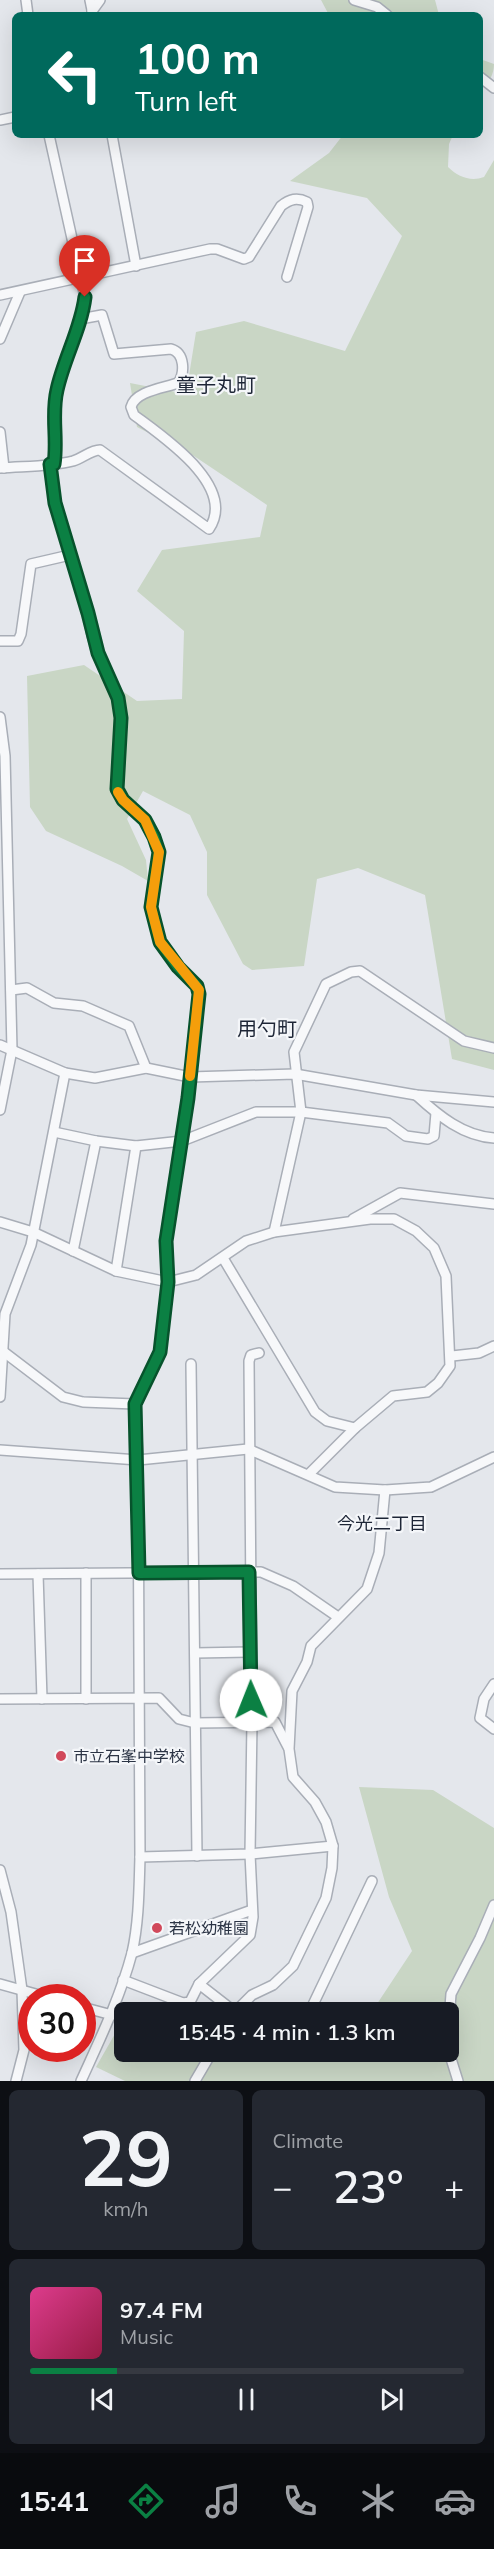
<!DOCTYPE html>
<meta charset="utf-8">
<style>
body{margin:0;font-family:Mulish,"Noto Sans JP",sans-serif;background:#242831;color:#f1f3f6;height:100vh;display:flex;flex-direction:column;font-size:22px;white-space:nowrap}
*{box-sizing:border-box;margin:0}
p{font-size:20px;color:#9ea1a6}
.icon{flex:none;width:33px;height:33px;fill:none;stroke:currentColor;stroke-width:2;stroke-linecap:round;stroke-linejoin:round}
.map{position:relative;height:2081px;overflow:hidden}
.drawer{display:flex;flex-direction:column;gap:9px;padding:9px;background:#0d0f14;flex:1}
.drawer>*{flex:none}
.guide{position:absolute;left:12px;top:12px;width:471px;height:126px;border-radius:9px;box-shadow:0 6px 24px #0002;background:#00695c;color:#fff;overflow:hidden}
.speed{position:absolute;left:18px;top:1984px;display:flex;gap:12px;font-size:30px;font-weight:700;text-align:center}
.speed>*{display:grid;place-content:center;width:78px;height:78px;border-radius:50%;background:#171b24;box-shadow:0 6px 24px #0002;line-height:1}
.speed .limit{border:9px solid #d22;background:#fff;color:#111}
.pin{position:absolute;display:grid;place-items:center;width:51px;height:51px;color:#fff;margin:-62px -26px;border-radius:50% 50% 50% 0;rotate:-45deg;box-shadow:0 0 6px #0007}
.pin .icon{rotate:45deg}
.me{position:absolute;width:66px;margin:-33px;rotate:359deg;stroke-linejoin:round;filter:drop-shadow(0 0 4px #0008)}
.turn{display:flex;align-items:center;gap:21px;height:126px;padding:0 24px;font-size:27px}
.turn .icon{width:78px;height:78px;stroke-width:2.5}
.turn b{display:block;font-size:42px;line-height:51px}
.big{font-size:45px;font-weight:600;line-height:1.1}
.drawer .card{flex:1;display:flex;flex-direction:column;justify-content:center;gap:9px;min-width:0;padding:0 21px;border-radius:9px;background:#242831}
.drawer .dial{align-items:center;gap:0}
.dial b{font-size:78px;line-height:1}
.song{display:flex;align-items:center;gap:18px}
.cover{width:72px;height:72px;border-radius:9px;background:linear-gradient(135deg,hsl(330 70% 55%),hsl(340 70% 35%))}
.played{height:6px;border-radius:3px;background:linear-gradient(90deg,#0b8043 20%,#363941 20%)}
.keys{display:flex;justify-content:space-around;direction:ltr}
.heat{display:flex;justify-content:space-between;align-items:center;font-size:33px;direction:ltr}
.drawer .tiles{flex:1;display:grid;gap:9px;grid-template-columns:1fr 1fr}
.card:last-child{grid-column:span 2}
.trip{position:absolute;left:114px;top:2002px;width:345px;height:60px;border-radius:9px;background:#171b24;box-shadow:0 6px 24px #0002;font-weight:600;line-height:60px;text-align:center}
.menu{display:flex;height:96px;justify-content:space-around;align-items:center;background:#090b0e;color:#9ea1a6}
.menu .icon{width:42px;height:42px}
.menu .current{color:#0b8043}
.menu b{font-size:27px;color:#f1f3f6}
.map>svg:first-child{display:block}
</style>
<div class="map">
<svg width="494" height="2081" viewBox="0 0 494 2081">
<rect width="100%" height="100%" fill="#e4e7ec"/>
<g fill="#c9d6c5">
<polygon points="321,0 435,0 439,15 329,15"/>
<path d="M480 59 494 64C494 74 489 84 480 89Z"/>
<path d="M343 135H453L449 144 448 167C458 177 471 182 484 177L494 160V1070L452 1059 425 895 358 868 317 879 304 966 252 970 243 964 207 895V852L190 815 143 791 127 819 146 860 148 881 122 866 46 831 30 807 27 676 84 665 137 701 182 699 184 631 137 591 162 550 260 537 267 505 194 456 137 427 130 383 186 394 196 332 244 321 345 351 402 236 367 198 290 181 329 153Z"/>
<polygon points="359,1787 433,1790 494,1828 494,2081 125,2081 96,2067 124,2018 124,2052 166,2052 171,2056 176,2052 448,2052 448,2013 371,2013 412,1951 389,1897"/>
<polygon points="133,2004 154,2008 155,2013 128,2013"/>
</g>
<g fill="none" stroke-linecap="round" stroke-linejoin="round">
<defs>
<g id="street">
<polyline points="26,0 28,15"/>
<polyline points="90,0 93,15"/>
<polyline points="354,0 377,7 387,15"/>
<polyline points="92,11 100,0"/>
<polyline points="480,77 494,88"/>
<polyline points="0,120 15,117"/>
<path d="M49 135 85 297C82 329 64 358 57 390 51 415 58 439 54 464"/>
<polyline points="112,135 136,266"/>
<path d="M0 295 210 249H217L244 259 249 257 281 206C290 199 297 197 307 202L308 207 287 277"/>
<polyline points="0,339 20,292"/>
<polyline points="0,432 4,468"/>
<path d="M50 464 55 503 88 613 92 635 98 653 118 697 121 718 117 789 123 800 145 820 155 837 159 852 151 907 160 942 178 967 197 986 199 994 190 1077 166 1241 168 1282 160 1352 135 1404 138 1460 140 1857C139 1889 139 1922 132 1953 120 1998 100 2039 81 2081"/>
<path d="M0 468C24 466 50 467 73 461 83 458 91 450 100 450L209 529C238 486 162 436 134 415L131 407C135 391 164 388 178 383 185 373 185 353 171 349L114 354 102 315 80 319"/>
<polyline points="0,641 18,641 21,634 31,564 70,555"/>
<polyline points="0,717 5,756 12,1050 0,1110"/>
<polyline points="11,990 27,988 54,1003 83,1006 129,1026 146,1068"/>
<polyline points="0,1045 65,1073 95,1078 146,1068 190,1077 295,1074 416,1095 494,1102"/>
<path d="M416 1095C439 1116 463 1136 494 1138"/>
<polyline points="54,1132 96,1141 136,1146 182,1141 256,1112 301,1112 388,1123 406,1136 428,1139 434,1136 436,1113"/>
<polyline points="353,1219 400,1193 494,1204"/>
<polyline points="0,1222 33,1232 116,1271 168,1282 196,1275 246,1241 274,1232 370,1219 394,1219 416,1231 434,1248 446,1276 450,1366 438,1383 427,1392 393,1396 355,1428 309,1474"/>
<polyline points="274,1232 301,1112 294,1052 326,984 351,972 360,971 464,1041 494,1048"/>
<polyline points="73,1251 96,1141"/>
<polyline points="223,1258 315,1412 327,1421 355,1428"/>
<polyline points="116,1271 136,1146"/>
<polyline points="0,1349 63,1397 83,1402 135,1404"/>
<polyline points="452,1356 479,1353 494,1346"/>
<polyline points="191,1364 197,1856"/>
<polyline points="0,1397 5,1314 31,1245 65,1073"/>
<polyline points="0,1450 138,1460 248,1449 335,1487 385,1490 431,1487 494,1457"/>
<polyline points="0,1574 261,1572 293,1586 338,1617"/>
<polyline points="38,1574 42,1699"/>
<polyline points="195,1653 250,1652"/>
<polyline points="494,1684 484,1699 480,1718 494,1729"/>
<polyline points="0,1699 159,1698 179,1719 195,1723 275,1722 288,1747"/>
<polyline points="86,1699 86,1573"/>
<polyline points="140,1857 250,1854 333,1846"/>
<polyline points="0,1870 11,1912 22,1990 24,2050 16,2081"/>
<polyline points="132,1953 252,1910"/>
<polyline points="123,1980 183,2003 190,2002 199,1984 250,1935 253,1917 250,1854 252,1722 249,1361 251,1355 259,1353"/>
<polyline points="0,1984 50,1998"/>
<polyline points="199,1984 235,2012 240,2013"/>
<polyline points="82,2007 112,2015"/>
<polyline points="234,2013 252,1995 273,1985 293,1966 326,1898 332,1868 333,1846 326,1822 315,1802 293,1777 289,1749 292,1691 307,1662 311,1646 367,1589 379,1553 385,1490"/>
<polyline points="309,2013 372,1881"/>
<polyline points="448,2034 451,1994 480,1938 494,1905"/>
<polyline points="448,2049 458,2081"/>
<polyline points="195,2081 212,2052"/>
</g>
</defs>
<use href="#street" stroke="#a9aeb7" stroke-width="12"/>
<use href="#street" stroke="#f7f8fa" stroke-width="9"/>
</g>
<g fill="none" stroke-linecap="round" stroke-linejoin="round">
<defs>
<path id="route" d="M85 297C81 329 64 358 57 390 51 415 58 439 54 464H50L55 503 88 613 98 653 118 698 121 718 117 789 123 800 145 820 154 837 159 852 151 907 160 942 178 967 197 986 199 994 188 1098 166 1241 168 1282 160 1352 135 1404 139 1573 249 1572 251 1700"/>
</defs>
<use href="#route" stroke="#07532c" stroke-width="15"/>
<use href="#route" stroke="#0b8043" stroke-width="10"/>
<polyline stroke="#f59e0b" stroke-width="10" points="118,792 123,800 145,820 159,852 151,907 160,942 199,990 190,1076"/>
</g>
<g fill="#d1495b" stroke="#f4f6f9" stroke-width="2">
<circle cx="61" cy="1756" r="6"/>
<circle cx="157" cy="1928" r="6"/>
</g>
<g text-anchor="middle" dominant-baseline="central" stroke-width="4.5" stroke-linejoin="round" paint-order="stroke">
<g font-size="16" fill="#2b3445" stroke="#f4f6f9" text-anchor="start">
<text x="73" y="1756">市立石峯中学校</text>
<text x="169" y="1928">若松幼稚園</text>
</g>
<g font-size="18" fill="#1d2536" stroke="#f4f6f9">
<text x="382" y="1523">今光二丁目</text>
</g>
<g font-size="20" fill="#1d2536" stroke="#f4f6f9">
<text x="216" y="384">童子丸町</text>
<text x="267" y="1028">用勺町</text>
</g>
</g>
</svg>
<div class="speed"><div class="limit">30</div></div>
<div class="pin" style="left:85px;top:297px;background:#d93025"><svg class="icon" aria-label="arrive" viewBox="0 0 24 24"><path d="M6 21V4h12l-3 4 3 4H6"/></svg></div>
<svg class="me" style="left:251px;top:1700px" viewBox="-20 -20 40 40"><circle r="19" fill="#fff"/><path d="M0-13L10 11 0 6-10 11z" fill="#0b8043"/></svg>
<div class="trip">15:45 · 4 min · 1.3 km</div>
<div class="guide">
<div class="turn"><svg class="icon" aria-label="left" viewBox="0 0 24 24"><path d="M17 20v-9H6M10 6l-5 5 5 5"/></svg><div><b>100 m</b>Turn left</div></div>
</div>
</div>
<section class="drawer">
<div class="tiles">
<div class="card dial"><b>29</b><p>km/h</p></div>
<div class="card"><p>Climate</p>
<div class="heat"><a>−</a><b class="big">23°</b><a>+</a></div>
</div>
<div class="card">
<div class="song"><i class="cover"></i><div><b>97.4 FM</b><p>Music</p></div></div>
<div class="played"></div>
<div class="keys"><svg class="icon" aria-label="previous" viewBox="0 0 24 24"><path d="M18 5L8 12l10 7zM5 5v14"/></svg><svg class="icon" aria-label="pause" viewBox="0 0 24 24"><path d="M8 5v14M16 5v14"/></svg><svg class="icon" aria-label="next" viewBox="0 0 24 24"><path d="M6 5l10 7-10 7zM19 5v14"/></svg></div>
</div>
</div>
</section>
<nav class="menu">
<b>15:41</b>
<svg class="icon current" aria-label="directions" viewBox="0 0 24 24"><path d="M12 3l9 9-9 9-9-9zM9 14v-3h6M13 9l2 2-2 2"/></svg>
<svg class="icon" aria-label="music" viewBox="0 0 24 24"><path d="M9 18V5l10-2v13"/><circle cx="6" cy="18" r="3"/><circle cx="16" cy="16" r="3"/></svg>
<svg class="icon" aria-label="phone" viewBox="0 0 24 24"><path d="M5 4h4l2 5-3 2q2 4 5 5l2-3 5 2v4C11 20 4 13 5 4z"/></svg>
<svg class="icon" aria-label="climate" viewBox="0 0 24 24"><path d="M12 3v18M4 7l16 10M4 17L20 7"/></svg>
<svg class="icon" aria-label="car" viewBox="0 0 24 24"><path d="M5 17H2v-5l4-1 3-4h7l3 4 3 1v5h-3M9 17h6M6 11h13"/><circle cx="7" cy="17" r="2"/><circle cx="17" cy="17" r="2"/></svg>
</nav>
